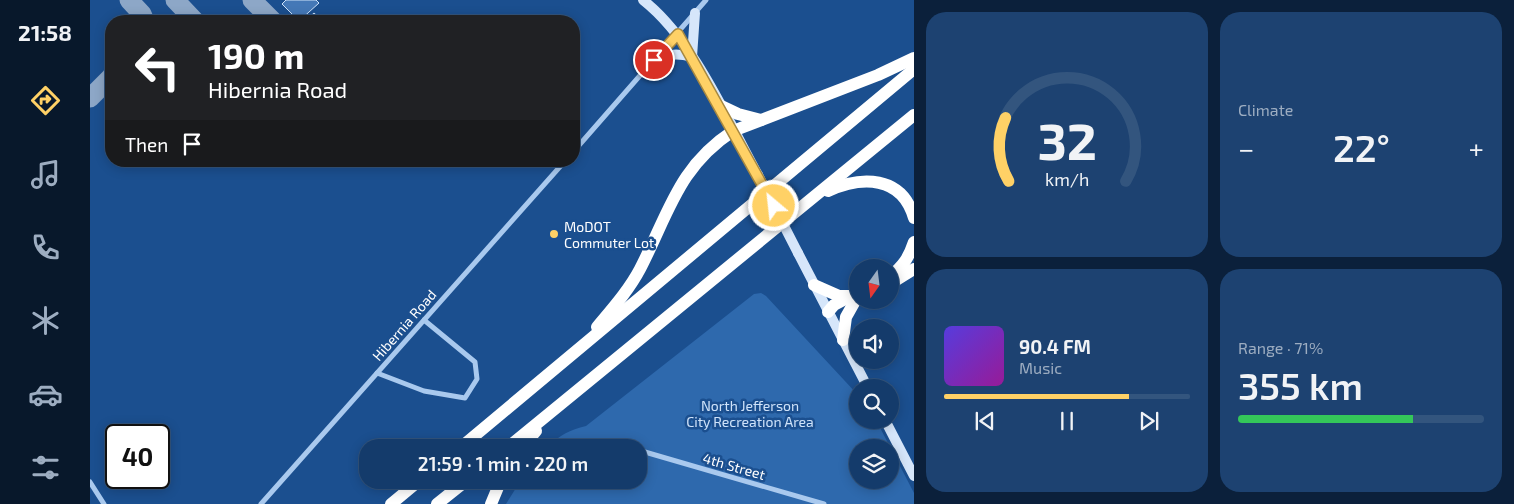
<!DOCTYPE html>
<meta charset="utf-8">
<style>
body{margin:0;font-family:"Exo 2",sans-serif;background:#1d4271;color:#f1f3f6;height:100vh;display:flex;flex-direction:column;font-size:19px;white-space:nowrap}
*{box-sizing:border-box;margin:0}
p{font-size:16px;color:#9dadc1}
.icon{flex:none;width:28px;height:28px;fill:none;stroke:currentColor;stroke-width:2;stroke-linecap:round;stroke-linejoin:round}
.map{position:relative;flex:1;overflow:hidden}
.drawer{display:flex;flex-direction:column;gap:12px;padding:12px;background:#0b203b;width:600px}
.drawer>*{flex:none}
.hud{position:absolute;left:15px;top:15px;width:475px;height:152px;border-radius:20px;box-shadow:0 2px 12px #0003,0 0 0 1px #33557e;background:#202124;color:#fff;overflow:hidden}
.needle{width:32px;rotate:194deg}
.fabs{position:absolute;left:759px;top:259px;display:grid;gap:10px}
.fabs a{display:grid;place-items:center;width:50px;height:50px;border-radius:50%;background:#143b6b;box-shadow:0 2px 12px #0003,0 0 0 1px #33557e;font-size:25px}
.speed{position:absolute;left:15px;top:424px;display:flex;gap:10px;font-size:25px;font-weight:700;text-align:center}
.speed>*{display:grid;place-content:center;width:65px;height:65px;border-radius:50%;background:#143b6b;box-shadow:0 2px 12px #0003,0 0 0 1px #33557e;line-height:1}
.speed .limit{border:2px solid #111;border-radius:8px;background:#fff;color:#111}
.pin{position:absolute;display:grid;place-items:center;width:42px;height:42px;color:#fff;margin:-21px;border:2px solid #fff;border-radius:50%;box-shadow:0 1px 5px #0007}
.me{position:absolute;width:55px;margin:-28px;rotate:332deg;stroke-linejoin:round;filter:drop-shadow(0 0 4px #0008)}
.turn{display:flex;align-items:center;gap:18px;height:105px;padding:0 20px;font-size:22px}
.turn .icon{width:65px;height:65px;stroke-width:2.5}
.turn b{display:block;font-size:35px;line-height:42px}
.then{display:flex;align-items:center;height:48px;padding:0 20px;background:#0003;gap:10px;font-size:19px}
.big{font-size:38px;font-weight:600;line-height:1.1}
.drawer .card{flex:1;display:flex;flex-direction:column;justify-content:center;gap:8px;min-width:0;padding:0 18px;border-radius:20px;background:#1d4271}
.drawer .dial{align-items:center;gap:0}
.dial svg{height:130px;overflow:visible;fill:none;stroke:#33557e;stroke-width:7;stroke-linecap:round;text-anchor:middle}
.dial text{fill:#f1f3f6;stroke:none}
.song{display:flex;align-items:center;gap:15px}
.cover{width:60px;height:60px;border-radius:8px;background:linear-gradient(135deg,hsl(250 70% 55%),hsl(300 70% 35%))}
.played{height:5px;border-radius:2px;background:linear-gradient(90deg,#ffd166 75%,#33557e 75%)}
.keys{display:flex;justify-content:space-around;direction:ltr}
.heat{display:flex;justify-content:space-between;align-items:center;font-size:28px;direction:ltr}
.charge{height:8px;border-radius:4px;background:linear-gradient(90deg,#34c759 71%,#33557e 0)}
.drawer .tiles{flex:1;display:grid;gap:12px;grid-template-columns:repeat(2,1fr)}
.trip{position:absolute;left:269px;top:439px;width:288px;height:50px;border-radius:20px;background:#143b6b;box-shadow:0 2px 12px #0003,0 0 0 1px #33557e;font-weight:600;line-height:50px;text-align:center}
main{display:flex;flex:1;min-height:0}
.tabs{display:flex;flex-direction:column;width:90px;justify-content:space-around;align-items:center;background:#08182b;color:#9dadc1}
.tabs .icon{width:35px;height:35px}
.tabs .active{color:#ffd166}
.tabs b{font-size:22px;color:#f1f3f6}
.map>svg:first-child{display:block}
</style>
<main>
<nav class="tabs">
<b>21:58</b>
<svg class="icon active" aria-label="directions" viewBox="0 0 24 24"><path d="M12 3l9 9-9 9-9-9zM9 14v-3h6M13 9l2 2-2 2"/></svg>
<svg class="icon" aria-label="music" viewBox="0 0 24 24"><path d="M9 18V5l10-2v13"/><circle cx="6" cy="18" r="3"/><circle cx="16" cy="16" r="3"/></svg>
<svg class="icon" aria-label="phone" viewBox="0 0 24 24"><path d="M5 4h4l2 5-3 2q2 4 5 5l2-3 5 2v4C11 20 4 13 5 4z"/></svg>
<svg class="icon" aria-label="climate" viewBox="0 0 24 24"><path d="M12 3v18M4 7l16 10M4 17L20 7"/></svg>
<svg class="icon" aria-label="car" viewBox="0 0 24 24"><path d="M5 17H2v-5l4-1 3-4h7l3 4 3 1v5h-3M9 17h6M6 11h13"/><circle cx="7" cy="17" r="2"/><circle cx="17" cy="17" r="2"/></svg>
<svg class="icon" aria-label="filters" viewBox="0 0 24 24"><path d="M4 7h16M4 17h16"/><circle cx="9" cy="7" r="2"/><circle cx="15" cy="17" r="2"/></svg>
</nav>
<div class="map">
<svg width="824" height="504" viewBox="0 0 824 504">
<rect width="100%" height="100%" fill="#1b4f8f"/>
<path fill="#2e69ad" fill-rule="evenodd" d="M671 293 676 296 767 394 768 420H786L824 493V504H416L431 480H548V448L458 447C469 435 480 430 496 426L664 294ZM768 448H800V480H768Z"/>
<g fill="none" stroke-linecap="round" stroke-linejoin="round">
<g stroke="#8da7c7" stroke-width="19">
<polyline points="39,0 52,14 55,21"/>
<polyline points="85,0 105,21"/>
<polyline points="162,0 183,21"/>
<polyline points="0,98 21,77"/>
</g>
</g>
<g fill="#4478b7" stroke="#cfe3fa">
<polygon points="196,0 226,0 229,3 209,21 192,4"/>
<polygon points="224,13 233,21 215,21"/>
</g>
<g fill="none" stroke-linecap="round" stroke-linejoin="round">
<g stroke="#a9c9ee" stroke-width="5">
<polyline points="484,151 616,0"/>
<polyline points="287,373 334,391 375,398 387,379 385,362 334,320"/>
<polyline points="523,443 537,448"/>
<polyline points="548,450 734,504"/>
<polyline points="0,482 14,504"/>
<polyline points="171,504 475,161"/>
</g>
<g stroke="#d6e6fa" stroke-width="10">
<path d="M553 0C604 40 637 119 668 175"/>
<path d="M565 60C579 54 587 53 602 57L605 13"/>
<polyline points="708,253 778,388"/>
<polyline points="795,420 824,476"/>
</g>
<g stroke="#fff" stroke-width="12">
<polyline points="629,105 648,114 671,120"/>
<path d="M738 191C771 176 812 175 824 218"/>
<path d="M800 276C813 267 819 257 824 242"/>
<polyline points="800,284 824,269"/>
<polyline points="724,285 749,296 760,296"/>
<polyline points="738,312 744,305 759,297"/>
<path d="M507 327C522 309 539 290 550 269 579 213 588 167 643 131L788 75 824 58"/>
<polyline points="753,340 756,317 765,301"/>
<polyline points="370,448 824,69"/>
<polyline points="417,448 824,115"/>
<polyline points="432,448 446,431"/>
<polyline points="301,504 330,480"/>
<polyline points="347,504 377,480"/>
<polyline points="401,504 411,480"/>
</g>
<polyline stroke="#d6e6fa" stroke-width="10" points="668,175 708,253"/>
</g>
<g fill="none" stroke-linecap="round" stroke-linejoin="round">
<defs>
<polyline id="route" points="564,60 588,34 684,206"/>
</defs>
<use href="#route" stroke="#a68842" stroke-width="12"/>
<use href="#route" stroke="#ffd166" stroke-width="9"/>
</g>
<circle fill="#ffd166" stroke="#1b4f8f" stroke-width="2" cx="464" cy="234" r="5"/>
<g text-anchor="middle" dominant-baseline="central" stroke-width="5" stroke-linejoin="round" paint-order="stroke">
<g font-size="14" fill="#fff" stroke="#1b4f8f" text-anchor="start">
<text x="474" y="226">MoDOT<tspan x="474" dy="16">Commuter Lot</tspan></text>
</g>
<g font-size="14" fill="#fff" stroke="#1b4f8f">
<text transform="translate(314 325) rotate(-49)">Hibernia Road</text>
<text transform="translate(644 466) rotate(16)">4th Street</text>
</g>
<g font-size="14" fill="#cfe3fa" stroke="#1b4f8f">
<text x="660" y="405">North Jefferson<tspan x="660" dy="16">City Recreation Area</tspan></text>
</g>
</g>
</svg>
<div class="fabs">
<a><svg class="needle" viewBox="-14 -14 28 28"><path d="M0-13l5 13h-10z" fill="#e53935"/><path d="M0 13l5-13h-10z" fill="#9dadc1"/></svg></a>
<a><svg class="icon" aria-label="sound" viewBox="0 0 24 24"><path d="M4 9h4l5-4v14l-5-4H4zM17 9q2 3 0 6"/></svg></a>
<a><svg class="icon" aria-label="search" viewBox="0 0 24 24"><circle cx="10" cy="10" r="6"/><path d="M15 15l6 6"/></svg></a>
<a><svg class="icon" aria-label="layers" viewBox="0 0 24 24"><path d="M12 4l9 5-9 5-9-5zM3 14l9 5 9-5"/></svg></a>
</div>
<div class="speed"><div class="limit">40</div></div>
<div class="pin" style="left:564px;top:60px;background:#d93025"><svg class="icon" aria-label="arrive" viewBox="0 0 24 24"><path d="M6 21V4h12l-3 4 3 4H6"/></svg></div>
<svg class="me" style="left:684px;top:206px" viewBox="-20 -20 40 40"><circle r="17" fill="#ffd166" stroke="#fff" stroke-width="3"/><path d="M0-11L8 9 0 5-8 9z" fill="#fff"/></svg>
<div class="trip">21:59 · 1 min · 220 m</div>
<div class="hud">
<div class="turn"><svg class="icon" aria-label="left" viewBox="0 0 24 24"><path d="M17 20v-9H6M10 6l-5 5 5 5"/></svg><div><b>190 m</b>Hibernia Road</div></div>
<div class="then">Then<svg class="icon" aria-label="arrive" viewBox="0 0 24 24"><path d="M6 21V4h12l-3 4 3 4H6"/></svg></div>
</div>
</div>
<section class="drawer">
<div class="tiles">
<div class="card dial"><svg viewBox="0 0 100 80">
<path d="M14 69A42 42 0 1 1 86 69"/>
<path d="M14 69A42 42 0 0 1 12 30" stroke="#ffd166"/>
<text x="50" y="56" font-size="32" font-weight="700">32</text>
<text x="50" y="72" font-size="11">km/h</text>
</svg></div>
<div class="card"><p>Climate</p>
<div class="heat"><a>−</a><b class="big">22°</b><a>+</a></div>
</div>
<div class="card">
<div class="song"><i class="cover"></i><div><b>90.4 FM</b><p>Music</p></div></div>
<div class="played"></div>
<div class="keys"><svg class="icon" aria-label="previous" viewBox="0 0 24 24"><path d="M18 5L8 12l10 7zM5 5v14"/></svg><svg class="icon" aria-label="pause" viewBox="0 0 24 24"><path d="M8 5v14M16 5v14"/></svg><svg class="icon" aria-label="next" viewBox="0 0 24 24"><path d="M6 5l10 7-10 7zM19 5v14"/></svg></div>
</div>
<div class="card"><p>Range · 71%</p><b class="big">355 km</b><div class="charge"></div></div>
</div>
</section>
</main>
